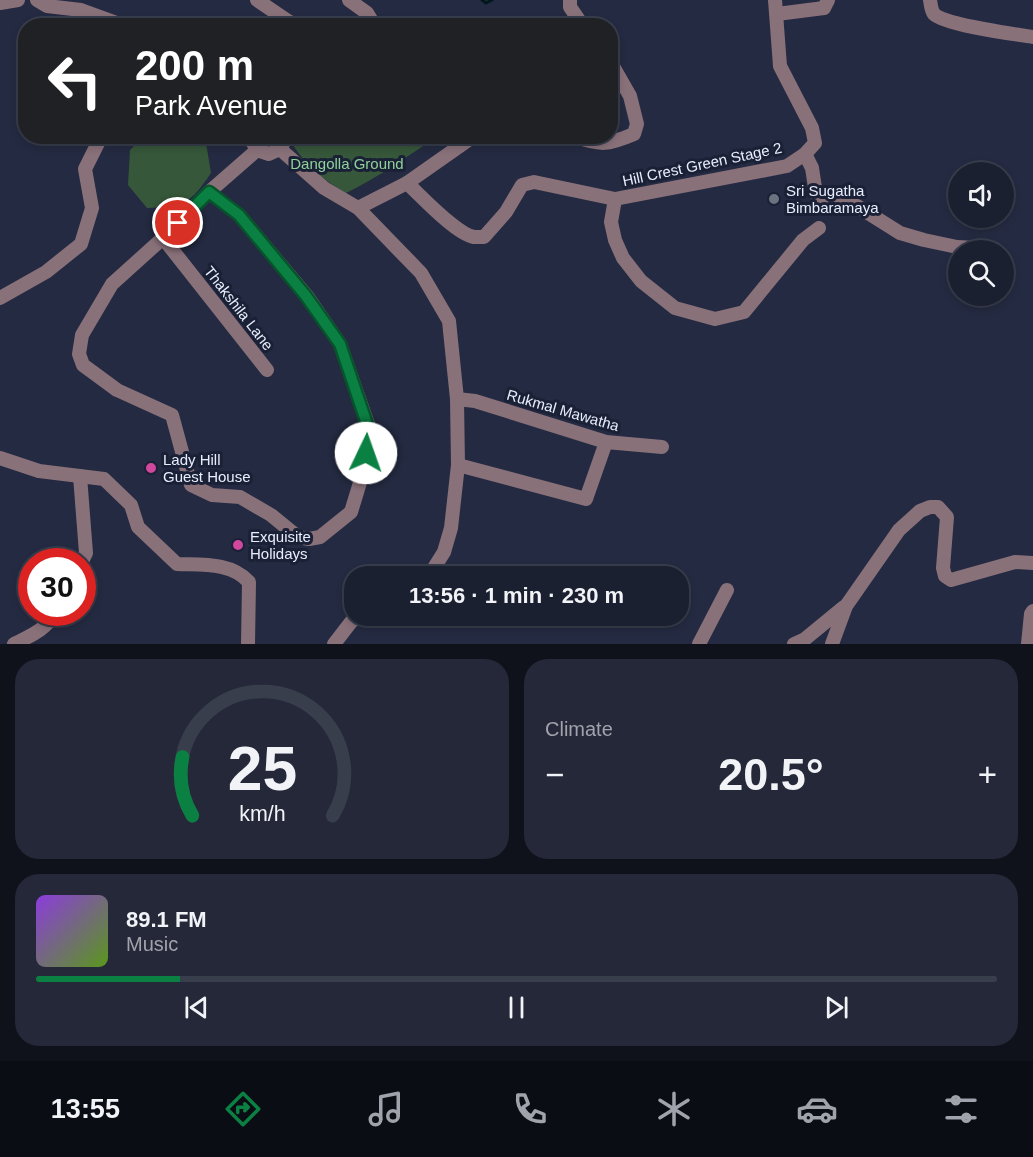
<!DOCTYPE html>
<meta charset="utf-8">
<style>
body{margin:0;font-family:Helvetica,sans-serif;background:#242839;color:#f1f3f6;height:100vh;display:flex;flex-direction:column;font-size:22px;white-space:nowrap}
*{box-sizing:border-box;margin:0}
p{font-size:20px;color:#a0a3ab}
.icon{flex:none;width:33px;height:33px;fill:none;stroke:currentColor;stroke-width:2;stroke-linecap:round;stroke-linejoin:round}
.map{position:relative;height:644px;overflow:hidden}
.drawer{display:flex;flex-direction:column;gap:15px;padding:15px;background:#0f121b;flex:1}
.drawer>*{flex:none}
.banner{position:absolute;left:18px;top:18px;width:600px;height:126px;border-radius:24px;box-shadow:0 3px 9px #0003,0 0 0 2px #393e4d;background:#202124;color:#fff;overflow:hidden}
.tools{position:absolute;left:948px;top:162px;display:grid;gap:12px}
.tools a{display:grid;place-items:center;width:66px;height:66px;border-radius:50%;background:#1b2031;box-shadow:0 3px 9px #0003,0 0 0 2px #393e4d;font-size:30px}
.speed{position:absolute;left:18px;top:548px;display:flex;gap:12px;font-size:30px;font-weight:700;text-align:center}
.speed>*{display:grid;place-content:center;width:78px;height:78px;border-radius:50%;background:#1b2031;box-shadow:0 3px 9px #0003,0 0 0 2px #393e4d;line-height:1}
.speed .limit{border:9px solid #d22;background:#fff;color:#111}
.pin{position:absolute;display:grid;place-items:center;width:51px;height:51px;color:#fff;margin:-26px;border:3px solid #fff;border-radius:50%;box-shadow:0 2px 6px #0007}
.me{position:absolute;width:66px;margin:-33px;rotate:3deg;stroke-linejoin:round;filter:drop-shadow(0 0 4px #0008)}
.turn{display:flex;align-items:center;gap:21px;height:126px;padding:0 18px;font-size:27px}
.turn .icon{width:78px;height:78px;stroke-width:2.5}
.turn b{display:block;font-size:42px;line-height:51px}
.big{font-size:45px;font-weight:800;line-height:1.1}
.drawer .tile{flex:1;display:flex;flex-direction:column;justify-content:center;gap:9px;min-width:0;padding:0 21px;border-radius:24px;background:#242839}
.drawer .dial{align-items:center;gap:0}
.dial svg{height:156px;overflow:visible;fill:none;stroke:#393e4d;stroke-width:7;stroke-linecap:round;text-anchor:middle}
.dial text{fill:#f1f3f6;stroke:none}
.song{display:flex;align-items:center;gap:18px}
.cover{width:72px;height:72px;border-radius:9px;background:linear-gradient(135deg,hsl(270 70% 55%),hsl(90 70% 35%))}
.played{height:6px;border-radius:3px;background:linear-gradient(90deg,#0b8043 15%,#393e4d 15%)}
.keys{display:flex;justify-content:space-around;direction:ltr}
.heat{display:flex;justify-content:space-between;align-items:center;font-size:33px;direction:ltr}
.drawer .tiles{flex:1;display:grid;gap:15px;grid-template-columns:1fr 1fr}
.tile:last-child{grid-column:span 2}
.trip{position:absolute;left:344px;top:566px;width:345px;height:60px;border-radius:24px;background:#1b2031;box-shadow:0 3px 9px #0003,0 0 0 2px #393e4d;font-weight:800;line-height:60px;text-align:center}
.dock{display:flex;height:96px;justify-content:space-around;align-items:center;background:#0b0d14;color:#a0a3ab}
.dock .icon{width:42px;height:42px}
.dock .on{color:#0b8043}
.dock b{font-size:27px;color:#f1f3f6}
.map>svg:first-child{display:block}
</style>
<div class="map">
<svg width="1033" height="644" viewBox="0 0 1033 644">
<rect width="100%" height="100%" fill="#242a41"/>
<g fill="#36573a">
<path d="M143 137H196L206 143 211 173C189 205 185 206 147 208L128 185 130 150Z"/>
<path d="M288 137 289 136 437 137C407 156 378 178 346 193 321 179 302 162 288 137Z"/>
</g>
<g fill="none" stroke-linecap="round" stroke-linejoin="round">
<polyline stroke="#02171c" stroke-width="3" points="482,0 486,3 492,0"/>
<g stroke="#89717a" stroke-width="14">
<polyline points="37,0 47,6 81,10 125,26"/>
<polyline points="257,0 288,21 299,26"/>
<polyline points="349,0 367,13 375,26"/>
<polyline points="570,0 570,7 583,26"/>
<path d="M930 0C931 5 931 10 934 14 945 25 1014 34 1033 37"/>
<polyline points="0,3 18,0"/>
<polyline points="777,14 824,8 828,0"/>
<polyline points="249,136 257,150 269,154 280,149 285,140 284,136"/>
<path d="M573 136C601 146 608 145 634 134L637 124 630 96 610 61"/>
<polyline points="280,149 324,188 358,208 421,273 449,321 457,399 458,465 451,528 444,552 429,576"/>
<polyline points="805,154 812,168 816,194 821,200 834,204 857,206 900,233 924,240 957,247 995,249"/>
<path d="M407 183C421 196 456 234 474 237 475 237 483 237 484 237L506 212 522 185 534 182 615 199 787 166 805 154 815 143 812 128 780 66 775 0"/>
<polyline points="209,192 239,215 307,296 340,344 370,430 362,476 351,512 320,537 309,539 298,537 271,515 240,497 212,495 191,485 172,415 117,390 83,365 79,354 82,335 112,284 163,238 209,192 257,150"/>
<polyline points="615,199 611,222 615,240 623,258 641,281 675,308 715,319 744,312 803,240 819,228"/>
<polyline points="358,208 407,183 474,136"/>
<polyline points="163,238 267,370"/>
<polyline points="0,298 46,272 81,244 92,208 85,169 100,139 103,136"/>
<polyline points="457,399 475,401 606,442 662,447"/>
<path d="M0 458 39 471 104 479 131 505 138 527 177 564C202 565 231 562 249 582L248 644"/>
<polyline points="458,465 586,499 606,442"/>
<polyline points="80,476 86,553 82,561"/>
<path d="M14 644C30 636 47 629 56 612"/>
<polyline points="334,644 351,622 360,615"/>
<polyline points="699,644 727,590"/>
<polyline points="794,644 805,639 844,607"/>
<polyline points="832,644 846,606 899,530 920,511 930,507 938,507 947,517 943,568 945,576 951,580 1015,562 1033,563"/>
<polyline points="1028,644 1031,614 1033,611"/>
</g>
</g>
<g fill="none" stroke-linecap="round" stroke-linejoin="round">
<defs>
<polyline id="route" points="178,223 209,192 239,215 306,296 340,344 369,430 366,453"/>
</defs>
<use href="#route" stroke="#07532c" stroke-width="15"/>
<use href="#route" stroke="#0b8043" stroke-width="10"/>
</g>
<circle fill="#6b7280" stroke="#1a2136" stroke-width="2" cx="774" cy="199" r="6"/>
<g fill="#d1479c" stroke="#1a2136" stroke-width="2">
<circle cx="151" cy="468" r="6"/>
<circle cx="238" cy="545" r="6"/>
</g>
<g text-anchor="middle" dominant-baseline="central" stroke-width="6" stroke-linejoin="round" paint-order="stroke">
<g font-size="15" fill="#8fd198" stroke="#1a2136">
<text x="347" y="163">Dangolla Ground</text>
</g>
<g font-size="15" fill="#e8edfc" stroke="#1a2136">
<text transform="translate(702 164) rotate(-12)">Hill Crest Green Stage 2</text>
<text transform="translate(239 308) rotate(52)">Thakshila Lane</text>
<text transform="translate(563 410) rotate(16)">Rukmal Mawatha</text>
</g>
<g font-size="15" fill="#e8edfc" stroke="#1a2136" text-anchor="start">
<text x="786" y="190">Sri Sugatha<tspan x="786" dy="17">Bimbaramaya</tspan></text>
<text x="163" y="459">Lady Hill<tspan x="163" dy="17">Guest House</tspan></text>
<text x="250" y="536">Exquisite<tspan x="250" dy="17">Holidays</tspan></text>
</g>
</g>
</svg>
<div class="tools">
<a><svg class="icon" aria-label="sound" viewBox="0 0 24 24"><path d="M4 9h4l5-4v14l-5-4H4zM17 9q2 3 0 6"/></svg></a>
<a><svg class="icon" aria-label="search" viewBox="0 0 24 24"><circle cx="10" cy="10" r="6"/><path d="M15 15l6 6"/></svg></a>
</div>
<div class="speed"><div class="limit">30</div></div>
<div class="pin" style="left:178px;top:223px;background:#d93025"><svg class="icon" aria-label="arrive" viewBox="0 0 24 24"><path d="M6 21V4h12l-3 4 3 4H6"/></svg></div>
<svg class="me" style="left:366px;top:453px" viewBox="-20 -20 40 40"><circle r="19" fill="#fff"/><path d="M0-13L10 11 0 6-10 11z" fill="#0b8043"/></svg>
<div class="trip">13:56 · 1 min · 230 m</div>
<div class="banner">
<div class="turn"><svg class="icon" aria-label="left" viewBox="0 0 24 24"><path d="M17 20v-9H6M10 6l-5 5 5 5"/></svg><div><b>200 m</b>Park Avenue</div></div>
</div>
</div>
<section class="drawer">
<div class="tiles">
<div class="tile dial"><svg viewBox="0 0 100 80">
<path d="M14 69A42 42 0 1 1 86 69"/>
<path d="M14 69A42 42 0 0 1 9 39" stroke="#0b8043"/>
<text x="50" y="56" font-size="32" font-weight="700">25</text>
<text x="50" y="72" font-size="11">km/h</text>
</svg></div>
<div class="tile"><p>Climate</p>
<div class="heat"><a>−</a><b class="big">20.5°</b><a>+</a></div>
</div>
<div class="tile">
<div class="song"><i class="cover"></i><div><b>89.1 FM</b><p>Music</p></div></div>
<div class="played"></div>
<div class="keys"><svg class="icon" aria-label="previous" viewBox="0 0 24 24"><path d="M18 5L8 12l10 7zM5 5v14"/></svg><svg class="icon" aria-label="pause" viewBox="0 0 24 24"><path d="M8 5v14M16 5v14"/></svg><svg class="icon" aria-label="next" viewBox="0 0 24 24"><path d="M6 5l10 7-10 7zM19 5v14"/></svg></div>
</div>
</div>
</section>
<nav class="dock">
<b>13:55</b>
<svg class="icon on" aria-label="directions" viewBox="0 0 24 24"><path d="M12 3l9 9-9 9-9-9zM9 14v-3h6M13 9l2 2-2 2"/></svg>
<svg class="icon" aria-label="music" viewBox="0 0 24 24"><path d="M9 18V5l10-2v13"/><circle cx="6" cy="18" r="3"/><circle cx="16" cy="16" r="3"/></svg>
<svg class="icon" aria-label="phone" viewBox="0 0 24 24"><path d="M5 4h4l2 5-3 2q2 4 5 5l2-3 5 2v4C11 20 4 13 5 4z"/></svg>
<svg class="icon" aria-label="climate" viewBox="0 0 24 24"><path d="M12 3v18M4 7l16 10M4 17L20 7"/></svg>
<svg class="icon" aria-label="car" viewBox="0 0 24 24"><path d="M5 17H2v-5l4-1 3-4h7l3 4 3 1v5h-3M9 17h6M6 11h13"/><circle cx="7" cy="17" r="2"/><circle cx="17" cy="17" r="2"/></svg>
<svg class="icon" aria-label="filters" viewBox="0 0 24 24"><path d="M4 7h16M4 17h16"/><circle cx="9" cy="7" r="2"/><circle cx="15" cy="17" r="2"/></svg>
</nav>
